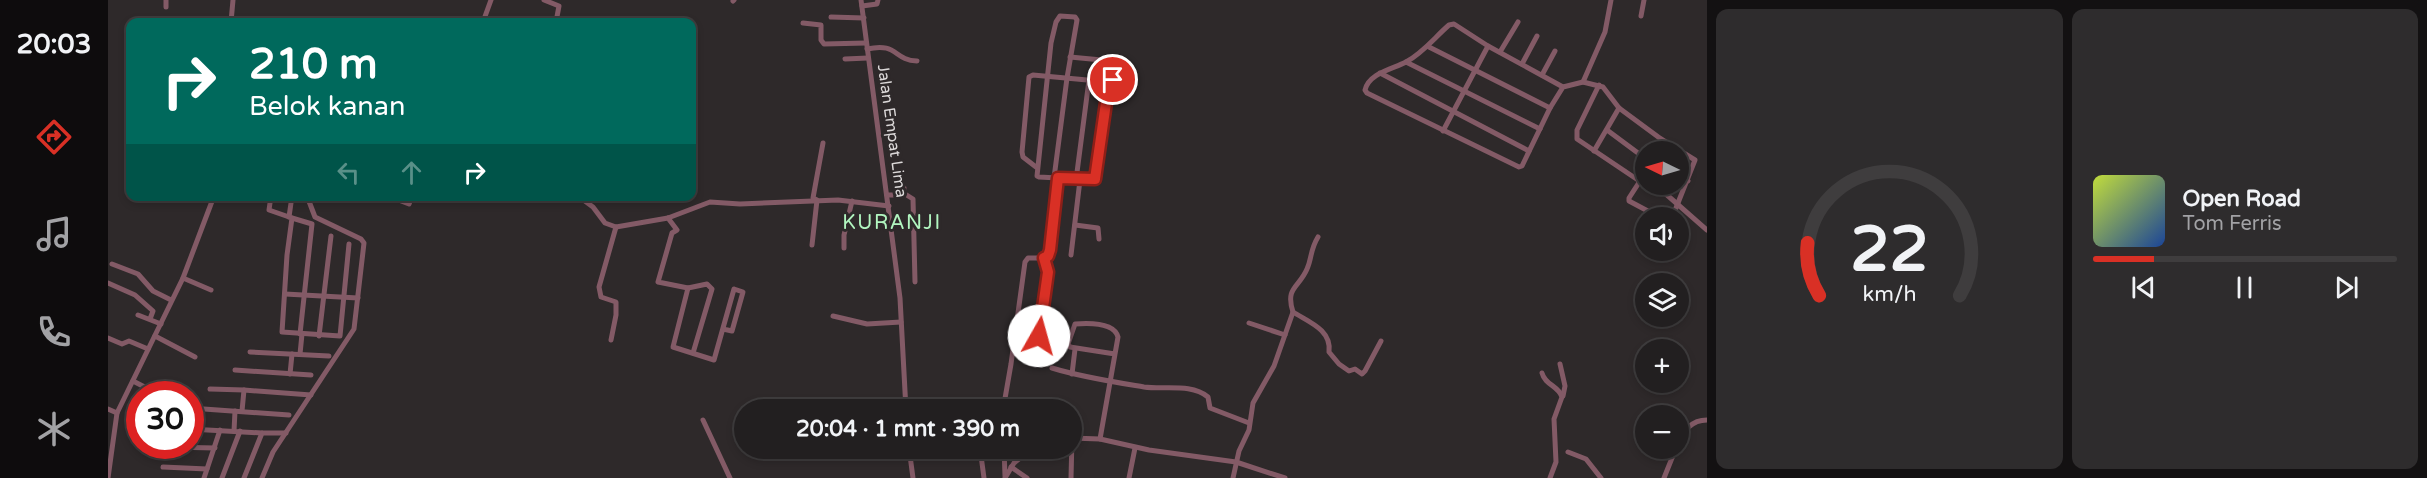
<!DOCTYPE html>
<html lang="id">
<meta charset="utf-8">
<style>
body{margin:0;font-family:"Varela Round",sans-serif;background:#2e2c2d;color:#f1f3f6;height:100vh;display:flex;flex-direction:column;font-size:22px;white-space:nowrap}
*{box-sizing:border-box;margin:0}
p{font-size:20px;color:#a2a2a5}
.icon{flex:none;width:33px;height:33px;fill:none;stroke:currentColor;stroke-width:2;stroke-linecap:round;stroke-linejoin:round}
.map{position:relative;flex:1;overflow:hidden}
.side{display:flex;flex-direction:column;gap:9px;padding:9px;background:#131112;width:720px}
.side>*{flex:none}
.hud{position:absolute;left:18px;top:18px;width:570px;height:183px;border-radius:12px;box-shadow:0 3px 9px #0003,0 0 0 2px #3f3d3e;background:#00695c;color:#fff;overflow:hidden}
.needle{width:39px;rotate:275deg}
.controls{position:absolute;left:1527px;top:141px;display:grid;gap:12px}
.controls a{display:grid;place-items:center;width:54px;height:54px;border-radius:50%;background:#221f20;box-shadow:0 3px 9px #0003,0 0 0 2px #3f3d3e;font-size:30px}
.speed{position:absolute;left:18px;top:381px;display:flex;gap:12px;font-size:30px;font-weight:700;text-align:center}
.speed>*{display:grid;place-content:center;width:78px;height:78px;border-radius:50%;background:#221f20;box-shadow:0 3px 9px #0003,0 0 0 2px #3f3d3e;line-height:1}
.speed .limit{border:9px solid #d22;background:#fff;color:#111}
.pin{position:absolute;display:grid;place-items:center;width:51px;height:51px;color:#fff;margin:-26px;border:3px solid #fff;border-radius:50%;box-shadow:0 2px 6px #0007}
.me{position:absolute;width:66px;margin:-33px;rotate:7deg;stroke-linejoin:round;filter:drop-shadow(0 0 4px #0008)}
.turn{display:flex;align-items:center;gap:21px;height:126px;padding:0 24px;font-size:27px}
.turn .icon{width:78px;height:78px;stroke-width:2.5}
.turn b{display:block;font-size:42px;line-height:51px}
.lanes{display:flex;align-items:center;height:57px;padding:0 24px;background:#0003;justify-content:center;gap:30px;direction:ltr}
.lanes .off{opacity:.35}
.side .widget{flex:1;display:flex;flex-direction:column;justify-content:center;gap:9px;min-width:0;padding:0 21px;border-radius:12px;background:#2e2c2d}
.side .dial{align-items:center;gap:0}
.dial svg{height:156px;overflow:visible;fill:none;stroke:#3f3d3e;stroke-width:7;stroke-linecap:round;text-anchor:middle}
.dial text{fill:#f1f3f6;stroke:none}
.song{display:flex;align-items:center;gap:18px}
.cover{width:72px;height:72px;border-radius:9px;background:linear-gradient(135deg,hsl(70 70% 55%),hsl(220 70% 35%))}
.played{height:6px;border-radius:3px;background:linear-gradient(90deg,#d93025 20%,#3f3d3e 20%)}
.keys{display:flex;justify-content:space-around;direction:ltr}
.side .tiles{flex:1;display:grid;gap:9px;grid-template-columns:repeat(2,1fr)}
.trip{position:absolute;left:626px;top:399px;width:348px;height:60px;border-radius:30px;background:#221f20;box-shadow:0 3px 9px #0003,0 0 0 2px #3f3d3e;font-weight:700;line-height:60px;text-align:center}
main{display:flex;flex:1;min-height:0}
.dock{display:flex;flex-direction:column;width:108px;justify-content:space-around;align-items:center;background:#0e0c0d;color:#a2a2a5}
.dock .icon{width:42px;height:42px}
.dock .on{color:#d93025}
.dock b{font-size:27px;color:#f1f3f6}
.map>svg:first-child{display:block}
</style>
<main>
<nav class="dock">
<b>20:03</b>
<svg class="icon on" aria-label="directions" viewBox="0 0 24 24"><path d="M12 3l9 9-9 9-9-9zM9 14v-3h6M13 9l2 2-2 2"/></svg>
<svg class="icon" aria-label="music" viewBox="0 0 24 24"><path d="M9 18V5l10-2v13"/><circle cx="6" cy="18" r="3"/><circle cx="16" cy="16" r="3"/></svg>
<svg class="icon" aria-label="phone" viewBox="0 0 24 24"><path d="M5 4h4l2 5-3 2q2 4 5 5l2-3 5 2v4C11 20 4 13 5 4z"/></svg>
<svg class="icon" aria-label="climate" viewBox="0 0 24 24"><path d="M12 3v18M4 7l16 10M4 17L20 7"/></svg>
</nav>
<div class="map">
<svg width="1599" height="478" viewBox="0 0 1599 478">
<rect width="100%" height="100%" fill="#2e292a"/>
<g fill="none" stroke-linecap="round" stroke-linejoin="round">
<g stroke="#835a66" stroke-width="5">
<polyline points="436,0 451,6 448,22"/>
<polyline points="753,0 792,298 798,410"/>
<polyline points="625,1 626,0"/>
<polyline points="754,6 769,4 770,0"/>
<polyline points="58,7 58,0"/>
<polyline points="1533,16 1536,0"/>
<polyline points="723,17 756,18"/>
<polyline points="123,22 125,0"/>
<polyline points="375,22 383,0"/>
<polyline points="695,23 713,25 713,40 716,44 758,43"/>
<polyline points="1321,47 1442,108"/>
<path d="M759 49C790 42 785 60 809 61"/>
<polyline points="1392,52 1410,22"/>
<polyline points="737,59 760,58"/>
<polyline points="1298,62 1432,129"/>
<polyline points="1414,64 1429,36"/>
<polyline points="1272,73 1421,151"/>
<polyline points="1434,75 1447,51"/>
<polyline points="1475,82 1497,32 1503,0"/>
<polyline points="1491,85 1469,130 1469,139 1530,180 1538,167"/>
<path d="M1455 87 1380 46 1346 24 1341 25C1326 38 1316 52 1298 62 1285 69 1261 73 1257 90L1259 93 1411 167 1414 166 1442 108 1455 87 1475 82 1495 87 1511 108 1553 139 1587 160 1564 218"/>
<polyline points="1499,130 1538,159"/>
<polyline points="1335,131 1380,46"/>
<polyline points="1486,151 1511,108"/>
<polyline points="1546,152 1553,139"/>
<polyline points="928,167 915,157 914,152 921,77 925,75 1001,82 1005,80 1004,61 962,57"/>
<polyline points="1570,176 1580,181"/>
<polyline points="946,178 959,78 969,20 967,17 952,16 948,22 943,43 929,176 931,177 987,180 1001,82"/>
<polyline points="968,180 981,80"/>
<polyline points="1532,181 1521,198 1521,201 1553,218"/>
<polyline points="1539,184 1559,195 1599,230"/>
<polyline points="797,194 805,199 807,282"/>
<polyline points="779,195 795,195 796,188"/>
<polyline points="163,196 161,210 184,218 179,255 174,332 232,336 241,244"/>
<polyline points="280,196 301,204 304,196"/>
<polyline points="470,196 485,207 497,223 508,227 560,218 602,202 632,204 730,200 781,206"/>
<polyline points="181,217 184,196"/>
<polyline points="184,218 204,224 192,334"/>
<polyline points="560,218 569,230 564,233 550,282 580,288 599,284 604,289 585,353"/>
<polyline points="967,225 990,228 991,239"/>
<polyline points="704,245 709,200 705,198 715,143"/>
<polyline points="736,248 736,235 744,201"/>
<polyline points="963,255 972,180"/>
<polyline points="4,264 30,274 45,291 63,300"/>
<polyline points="75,278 103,290"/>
<polyline points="0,283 27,295 45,311 42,319"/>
<polyline points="580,288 565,347 606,360 626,289 635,292 624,331 615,329"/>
<polyline points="177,294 250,298"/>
<path d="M1185 312C1201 322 1224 330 1221 352L1231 364 1241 371 1247 369 1254 374 1257 371 1273 341"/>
<polyline points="30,315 53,324"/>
<polyline points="725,316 759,324 793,322"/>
<polyline points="1141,323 1177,335"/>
<polyline points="47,336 87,357"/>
<polyline points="211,336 223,236"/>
<polyline points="0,338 14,344 21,341 40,349"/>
<polyline points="907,338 930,339 940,272 936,258"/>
<polyline points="503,340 508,315 508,302 493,297 491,287 508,227"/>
<polyline points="142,352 221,356"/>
<polyline points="192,354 194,334"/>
<polyline points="1452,364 1457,386 1455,396"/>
<path d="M944 368C973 377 1006 382 1036 387 1057 390 1083 383 1100 397L1102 408 1141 423"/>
<polyline points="127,370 203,375"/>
<path d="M1434 373C1437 385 1451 386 1454 397L1446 419 1448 462 1442 478"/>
<polyline points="182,374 184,354"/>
<polyline points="964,374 967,349"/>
<polyline points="25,381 50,394"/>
<polyline points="102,389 136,390"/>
<polyline points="82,408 181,415"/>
<polyline points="0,409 9,413"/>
<polyline points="895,410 903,364 917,262 920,258 936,258 941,253 950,178"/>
<polyline points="134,411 136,390 203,395"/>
<polyline points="595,420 622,478"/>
<polyline points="82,429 154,433"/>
<polyline points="126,431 127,411"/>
<polyline points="963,438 992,439 1041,450 1128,462 1177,478"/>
<path d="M992 439 1010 337C1006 322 980 323 967 324L960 344 962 347 1007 354"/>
<path d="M1570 444C1577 430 1583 420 1599 420"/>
<polyline points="62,447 107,448"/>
<polyline points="801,448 805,478"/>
<polyline points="872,448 876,478"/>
<polyline points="896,448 897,476"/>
<polyline points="1460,452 1478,459 1493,478"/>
<polyline points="55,467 99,469"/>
<polyline points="903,467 919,478"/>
<polyline points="0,478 9,413 75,278 106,196"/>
<polyline points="96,478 112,430"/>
<polyline points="114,478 132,431"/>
<polyline points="136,478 154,433 178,433"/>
<polyline points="154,478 165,452 246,329 256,243 253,239 207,217 199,196"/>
<polyline points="897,478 906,463 925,448"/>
<polyline points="963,478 964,438"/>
<polyline points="1021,478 1027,448"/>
<path d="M1125 478 1131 451 1141 430 1145 403 1166 366 1185 312C1177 287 1191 288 1199 269 1204 258 1202 250 1210 237"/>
<polyline points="1556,478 1568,448"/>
</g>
</g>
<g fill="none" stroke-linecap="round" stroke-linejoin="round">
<defs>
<polyline id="route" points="931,336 940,272 936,258 940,256 942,250 950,178 987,179 1001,82 1005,80"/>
</defs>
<use href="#route" stroke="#8d1f18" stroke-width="15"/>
<use href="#route" stroke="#d93025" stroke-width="10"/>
</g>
<g text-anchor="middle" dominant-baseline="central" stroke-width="6" stroke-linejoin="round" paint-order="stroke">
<g font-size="16" fill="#dcd9d9" stroke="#2e292a">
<text transform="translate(784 131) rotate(82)">Jalan Empat Lima</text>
</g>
<g font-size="20" letter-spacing="1.5" fill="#b2f6c0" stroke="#2e292a">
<text x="784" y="223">KURANJI</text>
</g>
</g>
</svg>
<div class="controls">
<a><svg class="needle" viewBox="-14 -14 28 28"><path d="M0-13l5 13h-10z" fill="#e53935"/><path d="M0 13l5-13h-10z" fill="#a2a2a5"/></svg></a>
<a><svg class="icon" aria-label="sound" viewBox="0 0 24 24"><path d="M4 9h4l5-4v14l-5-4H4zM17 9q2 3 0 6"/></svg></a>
<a><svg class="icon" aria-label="layers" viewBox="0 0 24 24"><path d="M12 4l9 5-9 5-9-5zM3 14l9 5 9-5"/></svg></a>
<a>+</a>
<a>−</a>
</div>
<div class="speed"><div class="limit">30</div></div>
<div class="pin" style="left:1005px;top:80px;background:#d93025"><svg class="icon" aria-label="arrive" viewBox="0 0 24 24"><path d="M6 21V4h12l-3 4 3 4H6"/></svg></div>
<svg class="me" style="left:931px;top:336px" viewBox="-20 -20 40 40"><circle r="19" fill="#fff"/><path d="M0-13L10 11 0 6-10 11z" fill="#d93025"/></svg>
<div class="trip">20:04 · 1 mnt · 390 m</div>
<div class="hud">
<div class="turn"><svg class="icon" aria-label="right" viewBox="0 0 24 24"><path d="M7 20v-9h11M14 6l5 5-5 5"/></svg><div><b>210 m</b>Belok kanan</div></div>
<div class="lanes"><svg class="icon off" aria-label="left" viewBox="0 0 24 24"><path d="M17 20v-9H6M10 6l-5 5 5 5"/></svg><svg class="icon off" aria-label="ahead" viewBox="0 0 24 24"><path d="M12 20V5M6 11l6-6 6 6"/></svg><svg class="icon" aria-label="right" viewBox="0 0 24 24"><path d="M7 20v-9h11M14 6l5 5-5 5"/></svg></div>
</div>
</div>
<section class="side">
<div class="tiles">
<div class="widget dial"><svg viewBox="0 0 100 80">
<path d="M14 69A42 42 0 1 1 86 69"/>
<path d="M14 69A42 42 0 0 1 8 42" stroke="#d93025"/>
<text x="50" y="56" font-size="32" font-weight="700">22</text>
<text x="50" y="72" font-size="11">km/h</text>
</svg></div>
<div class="widget">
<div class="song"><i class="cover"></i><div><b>Open Road</b><p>Tom Ferris</p></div></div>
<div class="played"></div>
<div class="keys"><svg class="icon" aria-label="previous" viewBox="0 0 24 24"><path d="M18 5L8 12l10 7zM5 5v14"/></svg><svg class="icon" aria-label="pause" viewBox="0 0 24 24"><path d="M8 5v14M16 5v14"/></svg><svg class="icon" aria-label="next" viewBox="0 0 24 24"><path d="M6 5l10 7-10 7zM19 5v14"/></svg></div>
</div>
</div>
</section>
</main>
